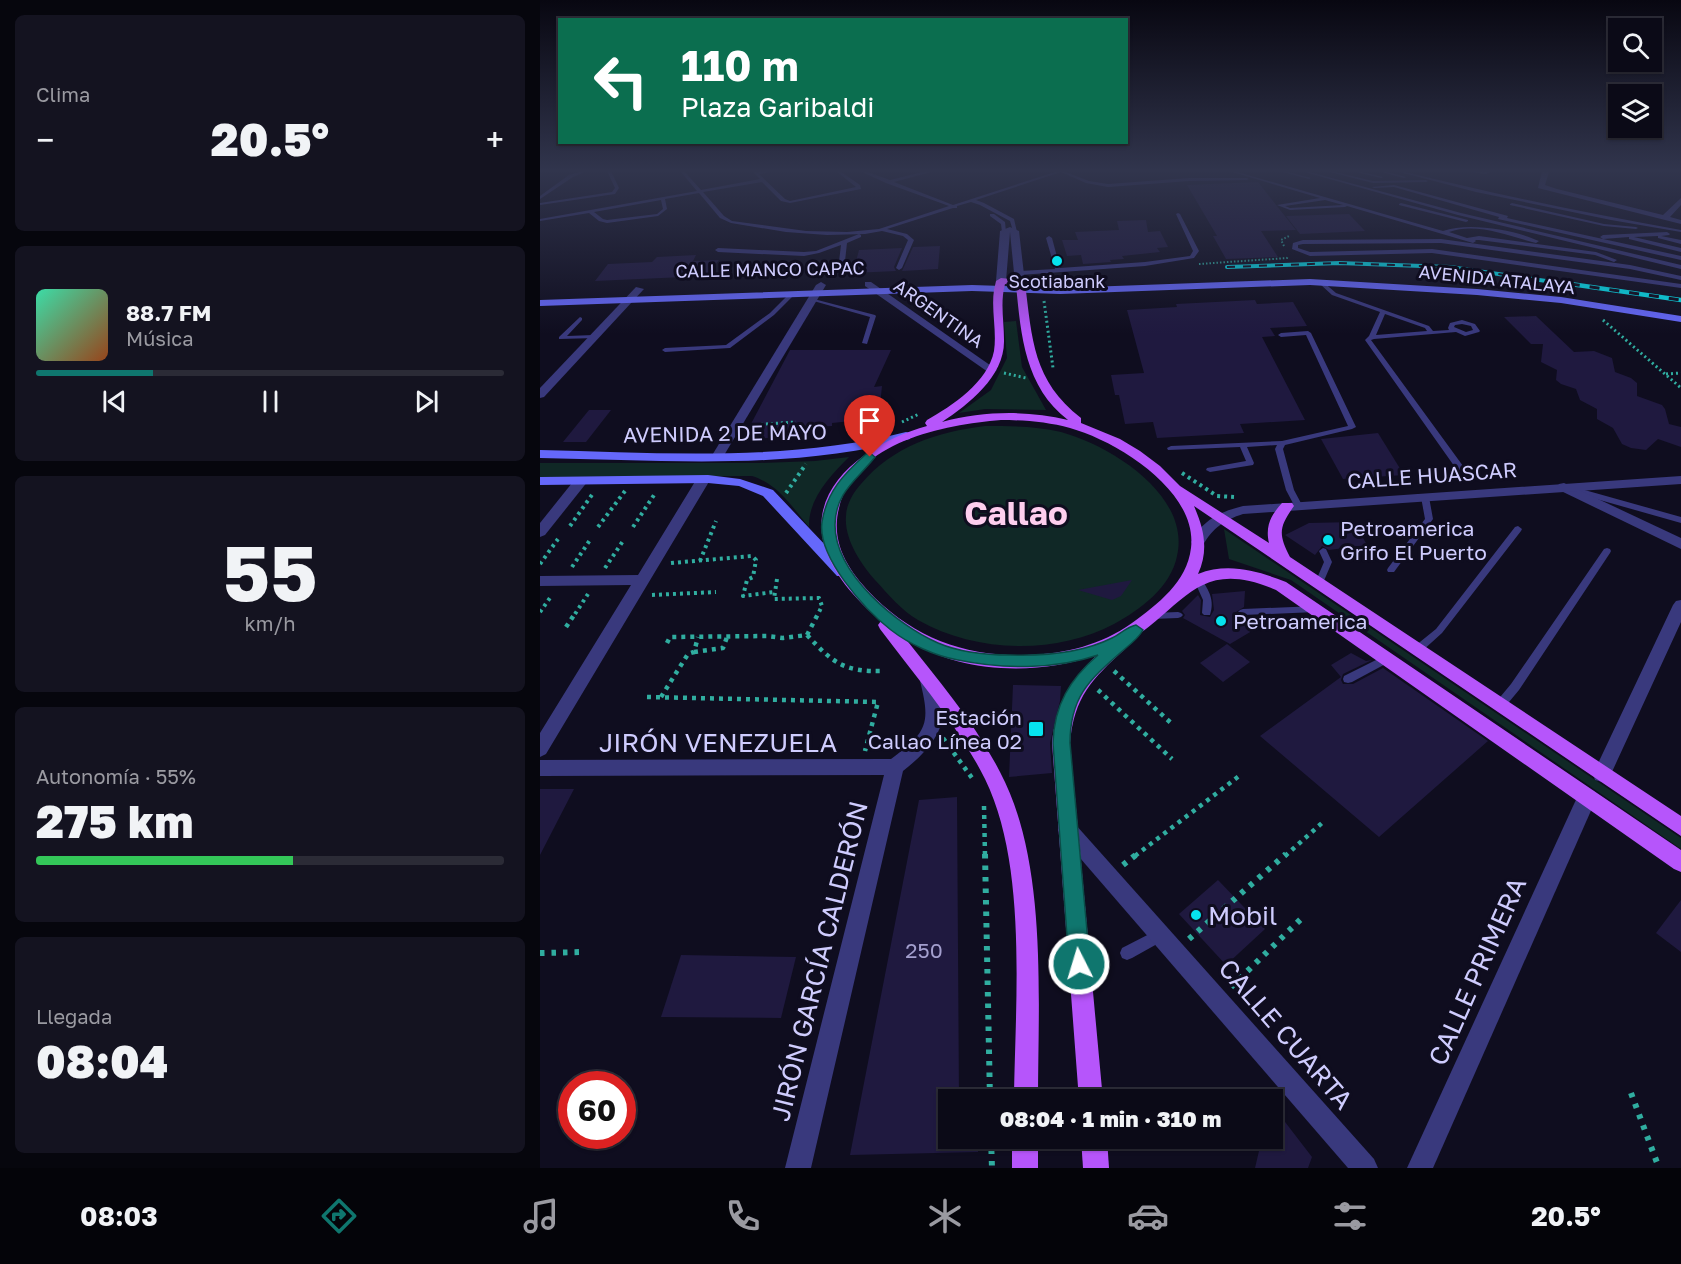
<!DOCTYPE html>
<html lang="es">
<meta charset="utf-8">
<style>
body{margin:0;font-family:"Golos Text",sans-serif;background:#141320;color:#f1f3f6;height:100vh;display:flex;flex-direction:column;font-size:22px;white-space:nowrap}
*{box-sizing:border-box;margin:0}
p{font-size:20px;color:#9a9aa1}
.icon{flex:none;width:33px;height:33px;fill:none;stroke:currentColor;stroke-width:2;stroke-linecap:round;stroke-linejoin:round}
.map{position:relative;flex:1;overflow:hidden}
.panel{display:flex;flex-direction:column;gap:15px;padding:15px;background:#06060d;width:540px}
.panel>*{flex:none}
.hud{position:absolute;left:18px;top:18px;width:570px;height:126px;border-radius:0px;box-shadow:0 2px 4px #0004,0 0 0 2px #2b2b36;background:#0b6e4f;color:#fff;overflow:hidden}
.tools{position:absolute;left:1068px;top:18px;display:grid;gap:12px}
.tools a{display:grid;place-items:center;width:54px;height:54px;border-radius:0px;background:#0b0a17;box-shadow:0 2px 4px #0004,0 0 0 2px #2b2b36;font-size:30px}
.speed{position:absolute;left:18px;top:1071px;display:flex;gap:12px;font-size:30px;font-weight:700;text-align:center}
.speed>*{display:grid;place-content:center;width:78px;height:78px;border-radius:50%;background:#0b0a17;box-shadow:0 2px 4px #0004,0 0 0 2px #2b2b36;line-height:1}
.speed .limit{border:9px solid #d22;background:#fff;color:#111}
.pin{position:absolute;display:grid;place-items:center;width:51px;height:51px;color:#fff;margin:-62px -26px;border-radius:50% 50% 50% 0;rotate:-45deg;box-shadow:0 0 6px #0007}
.pin .icon{rotate:45deg}
.me{position:absolute;width:66px;margin:-33px;rotate:355deg;stroke-linejoin:round;filter:drop-shadow(0 0 4px #0008)}
.turn{display:flex;align-items:center;gap:21px;height:126px;padding:0 24px;font-size:27px}
.turn .icon{width:78px;height:78px;stroke-width:2.5}
.turn b{display:block;font-size:42px;line-height:51px}
.big{font-size:45px;font-weight:800;line-height:1.1}
.panel .widget{flex:1;display:flex;flex-direction:column;justify-content:center;gap:9px;min-width:0;padding:0 21px;border-radius:9px;background:#141320}
.panel .dial{align-items:center;gap:0}
.dial b{font-size:78px;line-height:1}
.song{display:flex;align-items:center;gap:18px}
.cover{width:72px;height:72px;border-radius:9px;background:linear-gradient(135deg,hsl(160 70% 55%),hsl(20 70% 35%))}
.played{height:6px;border-radius:3px;background:linear-gradient(90deg,#0f766e 25%,#2b2b36 25%)}
.keys{display:flex;justify-content:space-around;direction:ltr}
.heat{display:flex;justify-content:space-between;align-items:center;font-size:33px;direction:ltr}
.charge{height:9px;border-radius:4px;background:linear-gradient(90deg,#34c759 55%,#2b2b36 0)}
.trip{position:absolute;left:398px;top:1089px;width:345px;height:60px;border-radius:0px;background:#0b0a17;box-shadow:0 2px 4px #0004,0 0 0 2px #2b2b36;font-weight:800;line-height:60px;text-align:center}
.menu{display:flex;height:96px;justify-content:space-around;align-items:center;background:#040409;color:#9a9aa1}
.menu .icon{width:42px;height:42px}
.menu .current{color:#0f766e}
.menu b{font-size:27px;color:#f1f3f6}
main{display:flex;flex:1;min-height:0}
.map>svg:first-child{display:block}
</style>
<main>
<section class="panel">
<div class="widget"><p>Clima</p>
<div class="heat"><a>−</a><b class="big">20.5°</b><a>+</a></div>
</div>
<div class="widget">
<div class="song"><i class="cover"></i><div><b>88.7 FM</b><p>Música</p></div></div>
<div class="played"></div>
<div class="keys"><svg class="icon" aria-label="previous" viewBox="0 0 24 24"><path d="M18 5L8 12l10 7zM5 5v14"/></svg><svg class="icon" aria-label="pause" viewBox="0 0 24 24"><path d="M8 5v14M16 5v14"/></svg><svg class="icon" aria-label="next" viewBox="0 0 24 24"><path d="M6 5l10 7-10 7zM19 5v14"/></svg></div>
</div>
<div class="widget dial"><b>55</b><p>km/h</p></div>
<div class="widget"><p>Autonomía · 55%</p><b class="big">275 km</b><div class="charge"></div></div>
<div class="widget"><p>Llegada</p><b class="big">08:04</b></div>
</section>
<div class="map">
<svg width="1141" height="1168" viewBox="0 0 1141 1168">
<rect width="100%" height="100%" fill="#0f0d1f"/>
<g fill="#102826">
<polygon points="476,321 482,367 506,410 445,409 419,413 451,390 467,358 464,322"/>
<path d="M445 426C471 426 496 426 521 432 572 446 651 496 637 556 631 587 600 610 574 624 515 655 436 653 378 620 362 611 348 594 335 580 321 564 304 539 306 516 306 505 314 491 321 484 353 446 397 432 445 426Z"/>
<path d="M309 457C290 476 268 499 269 527 252 507 238 484 212 476L0 477V463H219L275 461Z"/>
<polygon points="684,529 1141,838 1141,849 751,580 689,559"/>
</g>
<g fill="#1f193f">
<polygon points="718,182 756,230 721,231 738,257 686,259 673,236 677,236 647,185"/>
<polygon points="809,214 825,231 760,234 746,216"/>
<polygon points="606,220 608,232 620,231 628,247 617,248 620,252 582,256 584,259 570,260 571,262 543,264 541,255 527,256 522,240 538,240 535,232 579,230 577,221"/>
<polygon points="400,246 398,269 362,271 373,247"/>
<polygon points="362,248 354,267 356,271 313,273 319,250"/>
<polygon points="156,255 153,261 179,260 166,276 55,281 68,264 112,262 117,257"/>
<polygon points="715,300 717,304 753,302 767,326 730,328 735,336 722,337 765,420 700,424 704,433 617,438 613,422 585,424 579,395 575,395 571,375 604,373 587,310 637,307 636,304"/>
<polygon points="996,316 1034,352 1054,351 1072,358 1075,372 1091,378 1097,383 1097,396 1122,405 1125,409 1129,424 1141,427 1141,447 1118,439 1106,450 1091,448 1082,444 1073,428 1057,419 1057,409 1040,400 1036,389 1021,384 1016,380 1017,370 1001,362 1003,344 991,344 964,317"/>
<polygon points="250,350 351,350 334,387 342,386 339,415 332,419 292,423 292,426 261,428 258,437 203,439"/>
<polygon points="49,410 71,410 46,442 23,442"/>
<polygon points="838,433 864,475 803,479 781,439"/>
<polygon points="814,522 827,545 789,550 782,546 775,555 745,535 769,523"/>
<polygon points="592,580 581,596 572,600 538,590"/>
<polygon points="705,591 704,607 696,612 699,616 708,617 717,628 690,644 643,618 645,615 642,611 658,595 661,600 660,615 670,617 674,610 672,594"/>
<polygon points="687,644 710,662 683,682 660,663"/>
<polygon points="811,653 826,661 832,660 803,674 801,680 803,684 813,684 843,668 948,741 839,837 720,736 801,677 791,665"/>
<polygon points="473,685 521,686 520,701 510,743 512,773 469,777"/>
<polygon points="0,789 34,789 0,855"/>
<polygon points="417,797 419,1100 408,1100 408,1138 438,1138 438,1152 310,1155 379,800"/>
<polygon points="678,880 725,929 686,965 639,914"/>
<polygon points="1141,900 1141,952 1116,933"/>
<polygon points="141,955 256,957 241,1018 121,1017"/>
<polygon points="732,1105 772,1157 768,1168 715,1168 722,1138 732,1138"/>
</g>
<g fill="none" stroke-linecap="round" stroke-linejoin="round">
<g stroke="#30ada0" stroke-width="2" stroke-dasharray="1.5 2" stroke-linecap="butt">
<polyline points="744,246 741,240 749,236"/>
<polyline points="659,264 747,258 748,256"/>
</g>
<g stroke="#30ada0" stroke-width="3" stroke-dasharray="2 3" stroke-linecap="butt">
<polyline points="504,301 513,368"/>
<polyline points="1063,320 1141,388"/>
<polyline points="464,373 486,378"/>
<polyline points="1126,374 1141,373"/>
<polyline points="362,422 379,414"/>
<polyline points="211,425 256,422"/>
</g>
<g stroke="#30ada0" stroke-width="4" stroke-dasharray="3 4" stroke-linecap="butt">
<polyline points="642,473 677,496 694,497"/>
<polyline points="246,493 266,464"/>
<polyline points="30,526 54,492"/>
<polyline points="58,527 85,491"/>
<polyline points="93,527 116,492"/>
<polyline points="160,561 176,521"/>
<polyline points="131,563 212,556 216,560 213,577 207,580 203,596 234,592"/>
<polyline points="0,564 18,539"/>
<polyline points="32,567 50,540"/>
<polyline points="65,568 83,541"/>
<polyline points="237,579 234,599 279,598 282,606 278,614"/>
<polyline points="112,595 176,592"/>
<polyline points="0,612 12,595"/>
<polyline points="35,614 48,594"/>
</g>
<g stroke="#30ada0" stroke-width="4.5" stroke-dasharray="4 5" stroke-linecap="butt">
<polyline points="26,627 36,612"/>
<polyline points="267,635 279,612"/>
<path d="M127 643 130 637 227 636 243 638 267 635C293 663 304 672 343 671"/>
<polyline points="154,652 183,648 187,637"/>
<polyline points="574,671 631,723"/>
<polyline points="558,690 632,759"/>
<polyline points="107,697 338,702 325,751"/>
<polyline points="121,697 148,654 154,652 158,637"/>
<polyline points="403,738 432,778"/>
<polyline points="444,806 445,856"/>
<polyline points="595,856 699,776"/>
<polyline points="745,856 782,823"/>
</g>
<g stroke="#30ada0" stroke-width="6" stroke-dasharray="4.5 7" stroke-linecap="butt">
<polyline points="445,854 450,1100"/>
<polyline points="583,865 597,854"/>
<polyline points="649,939 746,854"/>
<polyline points="0,953 44,952"/>
<polyline points="691,987 761,919"/>
<polyline points="1091,1093 1119,1168"/>
<polyline points="451,1138 452,1168"/>
</g>
<g fill="#39397d" fill-rule="evenodd">
<polygon points="42,171 47,171 33,177 0,199 0,196 29,175"/>
<polygon points="67,171 71,171 79,188 75,194 0,205 0,203 72,192 75,188"/>
<path d="M140 171H144L161 190 220 179 212 171H231V172L219 174 245 199 250 201 316 187 296 171H300L320 185 321 189 250 203 241 201 222 182 163 192 184 216 192 221 266 231 307 232 339 229 409 206 346 183 320 171H325L350 180 386 171H391V172L354 182 413 205 518 171H523L549 181 568 184 649 178H707L709 179 707 180 649 181 568 187 546 183 521 172 436 200 444 203 474 219 477 232 473 231 470 221 440 205 431 202 417 206V208H413L347 229 367 234 374 240 362 268 359 270 356 268 368 240 363 236 342 231 325 234 287 235 246 232 191 223 180 218 159 193 125 199 127 209 118 216 67 223 59 221 49 213 0 221V219L157 191ZM121 200 123 209 117 214 67 220 63 219 54 212Z"/>
<path d="M689 171H694L903 231C929 222 975 230 999 241L996 243C969 236 936 222 909 232L927 238 939 236 1056 252 1077 260 1074 262 1055 255 939 240H935L936 241 933 243 807 206 805 207 750 210 737 205 780 198ZM785 200 803 205 750 208 745 206Z"/>
<polygon points="739,171 744,171 771,178 769,179"/>
<polygon points="761,171 766,171 921,213 1141,265 1141,269 918,215"/>
<polygon points="786,171 791,171 833,181 886,180 888,181 886,182 833,183"/>
<polygon points="812,171 818,171 843,177 841,178"/>
<polygon points="838,171 843,171 866,177 864,178"/>
<path d="M856 171H861C954 194 1047 213 1141 230V232L1071 220 936 192Z"/>
<polygon points="923,171 952,171 946,174"/>
<polygon points="854,185 968,216 967,218 1141,256 1141,260 958,219 959,217 854,187 834,188 832,187"/>
<polygon points="861,203 928,220 928,221 926,222 859,205 859,204"/>
<polygon points="972,203 1064,224 1096,227 1098,228 1096,229 1064,226 970,205 970,204"/>
<polygon points="638,213 640,214 659,251 654,258 605,266 480,275 477,273 480,271 515,269 506,238 509,236 512,238 520,268 605,262 650,256 653,251 636,214"/>
<polygon points="450,214 454,214 465,222 466,232 462,232 461,224 450,216"/>
<polygon points="1127,232 1130,234 1129,235 1121,236 1141,240 1141,244 1118,238 1118,236 1094,237 1141,248 1141,252 1089,239 1089,237 1063,239 1060,237 1063,235"/>
<polygon points="319,234 321,235 321,237 307,243 304,270 301,272 298,270 301,245 279,253 264,256 178,252 175,250 178,248 264,252 276,251"/>
<polygon points="901,239 1090,265 1141,276 1141,280 1090,269 901,243 763,244 758,245 758,248 770,252 892,249 1141,284 1141,288 892,253 770,256 752,249 753,243 763,240"/>
<path d="M782 281 796 293 889 326 893 331 909 330 908 328 910 323 922 320 935 324 940 331 939 332 925 336 916 332 834 339 831 340 923 466V470H917L825 340 829 336 840 312 792 295 780 284 779 283ZM845 314 885 328 887 331 836 335ZM922 324 931 326 933 330 926 332 914 327 915 325Z"/>
<polygon points="249,294 254,295 234,315 190,348 125,352 122,350 125,348 186,345 230,313"/>
<polygon points="270,298 335,315 336,316 327,344 322,343 330,317 270,300"/>
<polygon points="40,317 42,318 42,320 27,336 54,335 57,337 56,338 19,339 19,337"/>
<polygon points="768,331 771,333 816,427 812,429 745,445 743,449 754,490 762,505 761,507 755,507 746,490 735,449 737,445 707,447 714,463 713,465 670,472 666,470 667,468 706,461 700,447 628,450 627,448 631,446 742,441 808,426 766,335 741,337 738,335 741,333"/>
<polygon points="1035,489 1041,489 1141,517 1141,523 1035,493 1034,491"/>
<polygon points="882,495 885,495 889,497 893,519 854,572 848,572 847,570 848,568 885,519 881,497"/>
<polygon points="978,526 982,529 981,531 902,633 881,652 875,652 873,649 875,646 896,629 975,527"/>
<polygon points="783,548 786,549 792,562 783,583 779,586 775,583 784,562 779,551"/>
<polygon points="1067,548 1070,549 1071,551 1070,553 979,690 964,708 960,709 956,708 955,705 956,702 971,684 1064,549"/>
<path d="M658 577 661 578C669 591 675 600 670 615H664L662 613 663 600 654 580Z"/>
<polygon points="776,606 781,609 776,612 703,615 700,614 698,612 700,610 703,609"/>
<polygon points="638,612 641,613 643,615 641,617 638,618 612,619 609,618 607,616 609,614 612,613"/>
<polygon points="848,654 851,655 853,658 851,661 812,682 808,683 804,682 803,679 804,676"/>
<polygon points="621,928 626,929 627,934 626,939 592,958 587,960 582,958 580,953 582,948"/>
</g>
<g fill="#39397d" fill-rule="evenodd">
<polygon points="1002,171 1009,172 1005,185 1017,189 1123,215 1141,198 1141,205 1130,217 1141,220 1141,224 998,188"/>
<polygon points="470,227 479,231 485,283 480,286 475,283 470,232 466,281 461,284 456,281 460,231"/>
<polygon points="281,282 286,285 183,457 181,460 173,460 171,457 276,285"/>
<polygon points="325,282 331,282 457,370 452,373 448,372 325,286"/>
<polygon points="96,287 104,289 4,397 0,398 0,388"/>
<polygon points="163,476 170,480 6,754 0,757 0,733 91,585 0,586 0,576 98,575 156,480"/>
<polygon points="41,477 48,481 5,535 0,537 0,523 36,478"/>
<polygon points="1024,483 1141,538 1141,549 1019,490 1017,487 1019,484"/>
<polygon points="1141,600 1141,622 1071,774 1069,780 1062,782 1055,780 1053,774 1133,605 1136,601"/>
<path d="M388 674 394 676C416 718 396 745 363 771L271 1168H245L344 775 0 776V760L351 759C387 732 391 724 380 681L382 676Z"/>
<polygon points="1047,789 1054,791 1057,797 893,1168 867,1168 1040,791"/>
<polygon points="528,821 535,824 834,1159 838,1168 808,1168 521,836 518,830 521,824"/>
</g>
<path fill="#39397d" fill-rule="evenodd" d="M1141 476V484L703 514C684 520 673 528 663 545H653L651 542C663 520 679 512 703 506Z"/>
<g fill="#6568fb" fill-rule="evenodd">
<polygon points="770,279 937,289 1021,297 1141,316 1141,322 1021,303 937,295 770,285 520,294 432,291 0,306 0,300 432,285 520,288"/>
<path d="M366 432 370 433V439C250 471 123 460 0 458V450C122 453 246 462 366 432Z"/>
<polygon points="168,475 200,479 233,490 307,568 309,572 307,576 297,576 223,496 199,486 168,483 0,485 0,477"/>
</g>
<g fill="#b655fb" fill-rule="evenodd">
<path d="M461 278 480 280 485 283C492 339 493 381 541 418V423L580 439 600 451 620 466 640 486 729 543C725 526 731 515 742 503H752L754 506C739 527 738 534 750 557L1141 816V836L654 506C664 529 669 550 658 574 688 562 718 571 746 582L1141 850V872L1134 869 736 590C657 556 645 607 586 643L585 649C552 679 534 697 530 743L563 1100H539L512 743C516 706 530 680 557 655 496 676 420 674 365 638 399 681 435 723 460 772 508 862 498 999 498 1100H474C475 1003 488 867 445 779 418 725 376 677 340 629L338 625 341 621C316 600 290 572 283 540 270 480 338 439 387 426L385 423 387 420C412 406 448 382 454 351 457 331 451 310 454 290L456 281ZM465 284 476 285C481 336 485 387 528 420 487 410 443 411 402 422 429 404 465 376 464 340 464 321 460 303 465 284ZM461 420C484 420 508 422 530 428 577 441 658 491 651 548 647 582 618 604 592 623 561 645 525 654 487 655 428 657 377 639 335 598 309 572 290 544 299 508 316 441 403 425 461 420Z"/>
<rect x="472" y="1138" width="26" height="30"/>
<polygon points="541,1138 567,1138 569,1168 543,1168"/>
</g>
<defs>
<polyline id="rail-far1" points="687,267 799,263 910,267 1020,283"/>
<polyline id="rail" points="1010,281 1141,300"/>
</defs>
<use href="#rail-far1" stroke="#06e3ef" stroke-width="4"/>
<use href="#rail" stroke="#06e3ef" stroke-width="4.5"/>
<use href="#rail-far1" stroke="#0f0d1f" stroke-width="2" stroke-dasharray="8" stroke-linecap="butt"/>
<use href="#rail" stroke="#0f0d1f" stroke-width="3" stroke-dasharray="10" stroke-linecap="butt"/>
</g>
<linearGradient id="sky" x2="0" y2="1"><stop stop-color="#080711"/><stop offset="0.51" stop-color="#31354d"/><stop offset="1" stop-color="#31354d" stop-opacity="0"/></linearGradient>
<rect width="1141" height="334" fill="url(#sky)"/>
<path fill="#0f766e" stroke="#0a4d48" stroke-width="1.5" d="M330 453 335 457C318 479 295 492 295 525 295 574 357 625 398 643 419 652 447 655 470 655 503 656 542 653 572 638 580 634 587 627 596 625L603 630C598 639 588 646 580 653 548 681 530 698 530 743L550 964 547 971 539 974 532 971 529 964 513 743C514 705 530 679 558 655 514 670 462 669 418 660 395 656 369 644 351 630 325 610 277 557 282 522 287 491 304 474 326 454Z"/>
<g fill="#06e3ef" stroke="#0f0d1f" stroke-width="2">
<circle cx="517" cy="261" r="6"/>
<circle cx="788" cy="540" r="6"/>
<circle cx="681" cy="621" r="6"/>
<rect x="488" y="721" width="16" height="16" rx="3"/>
<circle cx="656" cy="915" r="6"/>
</g>
<g text-anchor="middle" dominant-baseline="central" stroke-width="6" stroke-linejoin="round" paint-order="stroke">
<g font-size="18" fill="#cfccfe" stroke="#0f0d1f">
<text transform="translate(230 269) rotate(-1)">CALLE MANCO CAPAC</text>
<text transform="translate(957 279) rotate(6)">AVENIDA ATALAYA</text>
<text transform="translate(399 313) rotate(35)">ARGENTINA</text>
</g>
<g font-size="18" fill="#cfccfe" stroke="#0f0d1f">
<text x="517" y="281">Scotiabank</text>
</g>
<g font-size="21" fill="#cfccfe" stroke="#0f0d1f">
<text transform="translate(185 433) rotate(-1)">AVENIDA 2 DE MAYO</text>
<text transform="translate(892 475) rotate(-4)">CALLE HUASCAR</text>
</g>
<g font-size="21" fill="#cfccfe" stroke="#0f0d1f" text-anchor="start">
<text x="800" y="528">Petroamerica<tspan x="800" dy="24">Grifo El Puerto</tspan></text>
<text x="693" y="621">Petroamerica</text>
<text x="482" y="717" text-anchor="end">Estación<tspan x="482" dy="24">Callao Línea 02</tspan></text>
</g>
<g font-size="21" fill="#a39fce">
<text x="384" y="950">250</text>
</g>
<g font-size="26" fill="#cfccfe" stroke="#0f0d1f">
<text x="178" y="742">JIRÓN VENEZUELA</text>
<text transform="translate(279 961) rotate(-76)">JIRÓN GARCÍA CALDERÓN</text>
<text transform="translate(937 971) rotate(-66)">CALLE PRIMERA</text>
<text transform="translate(746 1034) rotate(49)">CALLE CUARTA</text>
</g>
<g font-size="26" fill="#cfccfe" stroke="#0f0d1f" text-anchor="start">
<text x="668" y="915">Mobil</text>
</g>
<g font-size="33" font-weight="bold" fill="#feceee" stroke="#0f0d1f">
<text x="476" y="512">Callao</text>
</g>
</g>
</svg>
<div class="tools">
<a><svg class="icon" aria-label="search" viewBox="0 0 24 24"><circle cx="10" cy="10" r="6"/><path d="M15 15l6 6"/></svg></a>
<a><svg class="icon" aria-label="layers" viewBox="0 0 24 24"><path d="M12 4l9 5-9 5-9-5zM3 14l9 5 9-5"/></svg></a>
</div>
<div class="speed"><div class="limit">60</div></div>
<div class="pin" style="left:330px;top:457px;background:#d93025"><svg class="icon" aria-label="arrive" viewBox="0 0 24 24"><path d="M6 21V4h12l-3 4 3 4H6"/></svg></div>
<svg class="me" style="left:539px;top:964px" viewBox="-20 -20 40 40"><circle r="17" fill="#0f766e" stroke="#fff" stroke-width="3"/><path d="M0-11L8 9 0 5-8 9z" fill="#fff"/></svg>
<div class="trip">08:04 · 1 min · 310 m</div>
<div class="hud">
<div class="turn"><svg class="icon" aria-label="left" viewBox="0 0 24 24"><path d="M17 20v-9H6M10 6l-5 5 5 5"/></svg><div><b>110 m</b>Plaza Garibaldi</div></div>
</div>
</div>
</main>
<nav class="menu">
<b>08:03</b>
<svg class="icon current" aria-label="directions" viewBox="0 0 24 24"><path d="M12 3l9 9-9 9-9-9zM9 14v-3h6M13 9l2 2-2 2"/></svg>
<svg class="icon" aria-label="music" viewBox="0 0 24 24"><path d="M9 18V5l10-2v13"/><circle cx="6" cy="18" r="3"/><circle cx="16" cy="16" r="3"/></svg>
<svg class="icon" aria-label="phone" viewBox="0 0 24 24"><path d="M5 4h4l2 5-3 2q2 4 5 5l2-3 5 2v4C11 20 4 13 5 4z"/></svg>
<svg class="icon" aria-label="climate" viewBox="0 0 24 24"><path d="M12 3v18M4 7l16 10M4 17L20 7"/></svg>
<svg class="icon" aria-label="car" viewBox="0 0 24 24"><path d="M5 17H2v-5l4-1 3-4h7l3 4 3 1v5h-3M9 17h6M6 11h13"/><circle cx="7" cy="17" r="2"/><circle cx="17" cy="17" r="2"/></svg>
<svg class="icon" aria-label="filters" viewBox="0 0 24 24"><path d="M4 7h16M4 17h16"/><circle cx="9" cy="7" r="2"/><circle cx="15" cy="17" r="2"/></svg>
<b>20.5°</b>
</nav>
